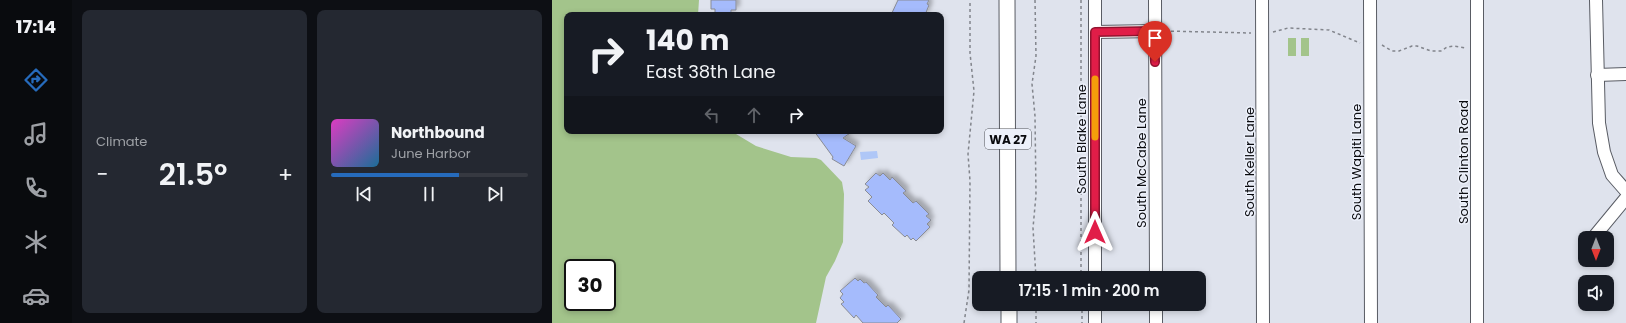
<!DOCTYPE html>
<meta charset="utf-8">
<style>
body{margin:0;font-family:Poppins,sans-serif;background:#242831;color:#f1f3f6;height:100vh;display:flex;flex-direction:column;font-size:15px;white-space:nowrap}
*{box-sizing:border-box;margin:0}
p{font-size:13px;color:#9ea1a6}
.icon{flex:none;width:22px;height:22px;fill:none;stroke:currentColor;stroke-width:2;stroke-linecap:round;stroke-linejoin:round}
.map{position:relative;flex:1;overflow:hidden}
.drawer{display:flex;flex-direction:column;gap:10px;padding:10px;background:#0d0f14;width:480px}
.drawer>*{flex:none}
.guide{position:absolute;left:12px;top:12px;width:380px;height:122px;border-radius:8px;box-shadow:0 2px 6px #0003;background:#171b24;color:#f1f3f6;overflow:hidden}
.needle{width:26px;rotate:180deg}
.controls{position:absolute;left:1026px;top:231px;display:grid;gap:8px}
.controls a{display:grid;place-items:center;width:36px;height:36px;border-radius:8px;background:#171b24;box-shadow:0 2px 6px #0003;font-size:20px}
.speed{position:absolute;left:12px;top:259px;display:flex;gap:8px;font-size:20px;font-weight:700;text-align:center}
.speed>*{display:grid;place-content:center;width:52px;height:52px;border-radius:50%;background:#171b24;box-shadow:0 2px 6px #0003;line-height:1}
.speed .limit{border:2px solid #111;border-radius:6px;background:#fff;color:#111}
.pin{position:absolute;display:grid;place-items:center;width:34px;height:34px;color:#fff;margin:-41px -17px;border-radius:50% 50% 50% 0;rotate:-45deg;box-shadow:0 0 4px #0007}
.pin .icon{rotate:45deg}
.me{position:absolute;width:44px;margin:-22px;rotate:0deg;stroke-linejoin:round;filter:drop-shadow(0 0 3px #0008)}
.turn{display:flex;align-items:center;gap:14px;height:84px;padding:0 16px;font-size:18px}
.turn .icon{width:52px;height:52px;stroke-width:2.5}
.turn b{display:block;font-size:28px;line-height:34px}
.lanes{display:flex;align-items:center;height:38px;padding:0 16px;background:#0003;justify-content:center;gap:20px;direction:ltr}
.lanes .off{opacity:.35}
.big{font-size:30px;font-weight:600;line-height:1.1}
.drawer .card{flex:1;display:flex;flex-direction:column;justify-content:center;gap:6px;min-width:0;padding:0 14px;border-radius:8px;background:#242831}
.song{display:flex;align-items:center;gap:12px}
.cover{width:48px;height:48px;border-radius:6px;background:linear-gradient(135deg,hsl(310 70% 55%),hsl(200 70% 35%))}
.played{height:4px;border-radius:2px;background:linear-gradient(90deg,#266bbc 65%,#363941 65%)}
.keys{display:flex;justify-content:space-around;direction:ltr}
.heat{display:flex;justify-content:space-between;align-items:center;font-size:22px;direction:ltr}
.drawer .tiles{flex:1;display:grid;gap:10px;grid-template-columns:repeat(2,1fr)}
.trip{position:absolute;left:420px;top:271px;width:234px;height:40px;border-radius:8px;background:#171b24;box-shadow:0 2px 6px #0003;font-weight:600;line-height:40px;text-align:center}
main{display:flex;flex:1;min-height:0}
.tabs{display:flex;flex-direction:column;width:72px;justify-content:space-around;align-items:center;background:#090b0e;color:#9ea1a6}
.tabs .icon{width:28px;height:28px}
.tabs .selected{color:#266bbc}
.tabs b{font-size:18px;color:#f1f3f6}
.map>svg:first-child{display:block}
</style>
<main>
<nav class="tabs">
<b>17:14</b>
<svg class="icon selected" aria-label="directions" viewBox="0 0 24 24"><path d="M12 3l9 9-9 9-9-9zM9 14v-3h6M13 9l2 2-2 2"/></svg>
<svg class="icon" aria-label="music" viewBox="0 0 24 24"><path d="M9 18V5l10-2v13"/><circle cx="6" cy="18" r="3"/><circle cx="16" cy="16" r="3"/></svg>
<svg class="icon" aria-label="phone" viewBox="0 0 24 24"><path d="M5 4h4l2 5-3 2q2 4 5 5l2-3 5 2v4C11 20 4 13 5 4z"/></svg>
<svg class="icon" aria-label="climate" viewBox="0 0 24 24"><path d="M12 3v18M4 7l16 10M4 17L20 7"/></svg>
<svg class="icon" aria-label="car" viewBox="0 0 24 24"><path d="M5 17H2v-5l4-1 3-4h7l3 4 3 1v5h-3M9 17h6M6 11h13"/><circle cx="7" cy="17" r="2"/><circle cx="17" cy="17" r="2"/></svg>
</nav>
<section class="drawer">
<div class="tiles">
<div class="card"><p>Climate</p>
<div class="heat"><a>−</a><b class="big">21.5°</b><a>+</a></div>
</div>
<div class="card">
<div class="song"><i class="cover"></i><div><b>Northbound</b><p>June Harbor</p></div></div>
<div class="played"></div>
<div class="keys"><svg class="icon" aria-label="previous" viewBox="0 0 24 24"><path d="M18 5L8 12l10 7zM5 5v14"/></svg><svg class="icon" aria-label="pause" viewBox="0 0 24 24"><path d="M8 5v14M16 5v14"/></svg><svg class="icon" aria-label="next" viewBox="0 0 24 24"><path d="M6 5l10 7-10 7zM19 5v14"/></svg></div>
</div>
</div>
</section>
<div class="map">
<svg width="1074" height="323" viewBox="0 0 1074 323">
<defs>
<filter id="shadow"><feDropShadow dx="3.5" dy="-3.5" stdDeviation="2" flood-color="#0004"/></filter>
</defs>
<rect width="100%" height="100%" fill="#dfe3ed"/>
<g fill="#a3c48b" fill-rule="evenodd">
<path d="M0 0H147L146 15H15V131H179L204 146 239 157 264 158 269 160 290 182 292 194 291 242 283 261 274 277 264 323H0ZM21 268H55V302H21Z"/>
<rect x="736" y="38" width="8" height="18"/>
<rect x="749" y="38" width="8" height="18"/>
</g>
<polygon fill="#afc7f7" points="325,151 326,158 309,160 308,152"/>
<g fill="#a5bbfc" stroke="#898c95" filter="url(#shadow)">
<polygon points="159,0 184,0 184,10 179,10 179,15 163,14 163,9 159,9"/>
<polygon points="346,0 377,0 375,4 377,5 373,15 339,15"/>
<polygon points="262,131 301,131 291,138 304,146 292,166 280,159 281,157"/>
<polygon points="324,173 328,176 331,173 338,180 340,177 354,191 351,193 361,203 364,201 377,214 374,216 379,220 375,224 378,227 364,241 361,238 359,240 355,235 353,237 340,225 342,223 332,213 330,215 316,201 320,197 313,190 317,187 313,184"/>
<polygon points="303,278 306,281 308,279 312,283 314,282 326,295 324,297 334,307 336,305 349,319 345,323 311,323 304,315 302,318 289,304 292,302 288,298 291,294 288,291"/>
</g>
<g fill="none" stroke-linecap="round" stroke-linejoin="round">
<defs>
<g id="minor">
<polyline points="543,0 543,278"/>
<polyline points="603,0 604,278"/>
<polyline points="710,0 711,323"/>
<polyline points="818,0 819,323"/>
<polyline points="925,0 925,323"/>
<polyline points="1044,0 1047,123 1052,152 1060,175 1074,191"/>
<polyline points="543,32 603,31"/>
<polyline points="1045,75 1074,74"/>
<polyline points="1041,238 1074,198"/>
<polyline points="543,304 543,323"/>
<polyline points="604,304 604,323"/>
</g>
<g id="major">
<polyline points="455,0 456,278"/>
<polyline points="457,304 457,323"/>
</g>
</defs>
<use href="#minor" stroke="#595c64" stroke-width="14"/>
<use href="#major" stroke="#595c64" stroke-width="17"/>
<g stroke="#82858c" stroke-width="1.5" stroke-dasharray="3 3" stroke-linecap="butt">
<polyline points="483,0 484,56 480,84 483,116 484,195 481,228 484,278"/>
<polyline points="529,0 529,278"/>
<polyline points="613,31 699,33"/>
<polyline points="721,32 736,28 777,30 808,43"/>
<polyline points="830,45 840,51 847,51 860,46 865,46 879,51 889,51 895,47 902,46 914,48"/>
<polyline points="484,304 484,323"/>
<polyline points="530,304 530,323"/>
<polyline points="412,323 417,290 418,181 416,154 422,91 418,53 418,0"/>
</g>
<use href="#minor" stroke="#fff" stroke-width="12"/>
<use href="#major" stroke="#fff" stroke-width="15"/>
</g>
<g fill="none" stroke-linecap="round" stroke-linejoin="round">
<defs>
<polyline id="route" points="543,232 543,32 602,31 603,62"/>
</defs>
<use href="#route" stroke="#92132f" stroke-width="10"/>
<use href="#route" stroke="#e11d48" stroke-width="7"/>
<polyline stroke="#f59e0b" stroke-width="7" points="543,79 543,137"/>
</g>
<g text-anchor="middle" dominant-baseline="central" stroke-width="3" stroke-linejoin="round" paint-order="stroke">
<rect fill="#ecf0fa" stroke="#4e5056" stroke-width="1" x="433" y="129" width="46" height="20" rx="3"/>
<g font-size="12" font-weight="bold" fill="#0a0b0f">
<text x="456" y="139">WA 27</text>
</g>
<g font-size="13" fill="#0a0b0f" stroke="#ecf0fa">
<text transform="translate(529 139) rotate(-90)">South Blake Lane</text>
<text transform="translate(697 162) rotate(-90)">South Keller Lane</text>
<text transform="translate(804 162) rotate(-90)">South Wapiti Lane</text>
<text transform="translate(911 162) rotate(-90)">South Clinton Road</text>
<text transform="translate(589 163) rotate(-90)">South McCabe Lane</text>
</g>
</g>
</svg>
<div class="controls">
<a><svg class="needle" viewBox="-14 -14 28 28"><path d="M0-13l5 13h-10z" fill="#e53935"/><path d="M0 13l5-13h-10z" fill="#9ea1a6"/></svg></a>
<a><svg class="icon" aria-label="sound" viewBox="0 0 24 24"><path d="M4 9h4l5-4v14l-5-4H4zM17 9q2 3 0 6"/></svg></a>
</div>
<div class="speed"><div class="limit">30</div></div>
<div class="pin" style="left:603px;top:62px;background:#d93025"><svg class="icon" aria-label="arrive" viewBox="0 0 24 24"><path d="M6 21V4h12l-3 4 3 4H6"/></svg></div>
<svg class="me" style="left:543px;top:232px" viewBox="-20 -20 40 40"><path d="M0-17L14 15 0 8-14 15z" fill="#e11d48" stroke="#fff" stroke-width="4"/></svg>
<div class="trip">17:15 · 1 min · 200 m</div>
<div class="guide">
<div class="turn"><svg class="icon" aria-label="right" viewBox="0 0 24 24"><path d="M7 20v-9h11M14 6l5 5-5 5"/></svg><div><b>140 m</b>East 38th Lane</div></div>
<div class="lanes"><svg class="icon off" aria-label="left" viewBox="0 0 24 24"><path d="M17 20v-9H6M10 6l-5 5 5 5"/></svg><svg class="icon off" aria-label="ahead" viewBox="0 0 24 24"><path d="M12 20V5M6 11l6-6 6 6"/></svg><svg class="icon" aria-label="right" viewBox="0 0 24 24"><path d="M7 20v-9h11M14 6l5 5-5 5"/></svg></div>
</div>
</div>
</main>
